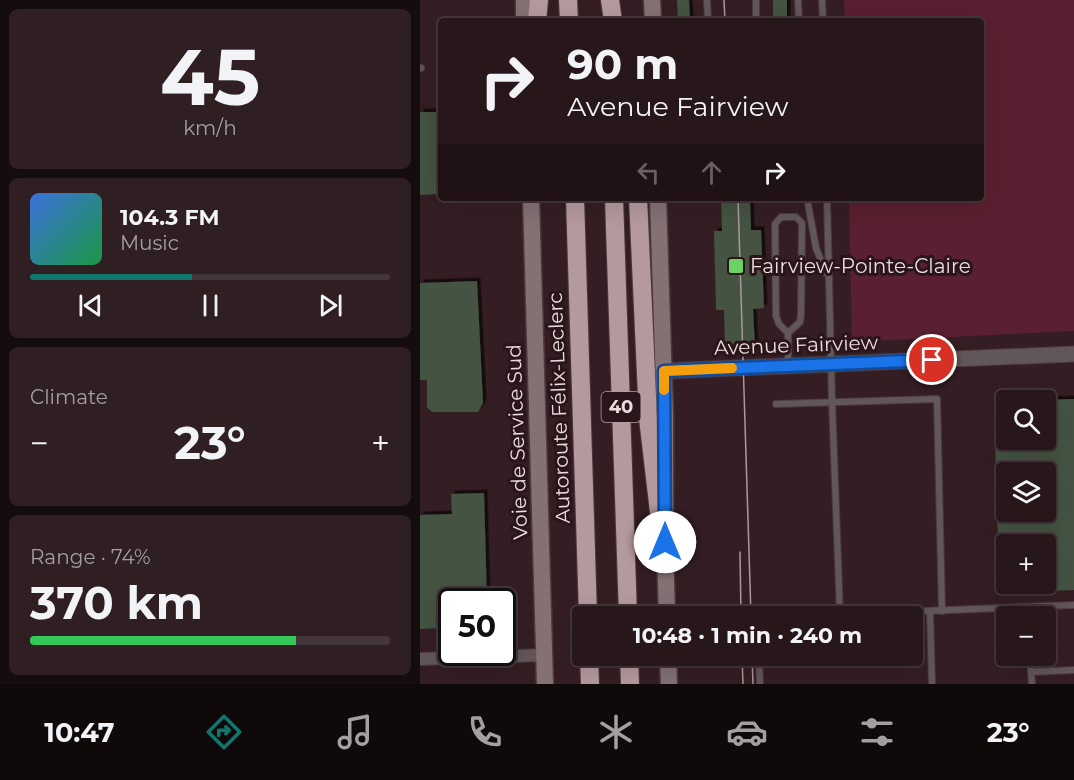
<!DOCTYPE html>
<meta charset="utf-8">
<style>
body{margin:0;font-family:Montserrat,sans-serif;background:#2f1f23;color:#f1f3f6;height:100vh;display:flex;flex-direction:column;font-size:22px;white-space:nowrap}
*{box-sizing:border-box;margin:0}
p{font-size:20px;color:#a49fa2}
.icon{flex:none;width:33px;height:33px;fill:none;stroke:currentColor;stroke-width:2;stroke-linecap:round;stroke-linejoin:round}
.map{position:relative;flex:1;overflow:hidden}
.panel{display:flex;flex-direction:column;gap:9px;padding:9px;background:#150c0e;width:420px}
.panel>*{flex:none}
.guide{position:absolute;left:18px;top:18px;width:546px;height:183px;border-radius:6px;box-shadow:0 6px 24px #0002,0 0 0 2px #433539;background:#27161a;color:#f1f3f6;overflow:hidden}
.fabs{position:absolute;left:576px;top:390px;display:grid;gap:12px}
.fabs a{display:grid;place-items:center;width:60px;height:60px;border-radius:6px;background:#27161a;box-shadow:0 6px 24px #0002,0 0 0 2px #433539;font-size:30px}
.speed{position:absolute;left:18px;top:588px;display:flex;gap:12px;font-size:30px;font-weight:700;text-align:center}
.speed>*{display:grid;place-content:center;width:78px;height:78px;border-radius:50%;background:#27161a;box-shadow:0 6px 24px #0002,0 0 0 2px #433539;line-height:1}
.speed .limit{border:3px solid #111;border-radius:9px;background:#fff;color:#111}
.pin{position:absolute;display:grid;place-items:center;width:51px;height:51px;color:#fff;margin:-26px;border:3px solid #fff;border-radius:50%;box-shadow:0 2px 6px #0007}
.me{position:absolute;width:66px;margin:-33px;rotate:0deg;stroke-linejoin:round;filter:drop-shadow(0 0 4px #0008)}
.turn{display:flex;align-items:center;gap:21px;height:126px;padding:0 30px;font-size:27px}
.turn .icon{width:78px;height:78px;stroke-width:2.5}
.turn b{display:block;font-size:42px;line-height:51px}
.lanes{display:flex;align-items:center;height:57px;padding:0 30px;background:#0003;justify-content:center;gap:30px;direction:ltr}
.lanes .off{opacity:.35}
.big{font-size:45px;font-weight:700;line-height:1.1}
.panel .tile{flex:1;display:flex;flex-direction:column;justify-content:center;gap:9px;min-width:0;padding:0 21px;border-radius:9px;background:#2f1f23}
.panel .dial{align-items:center;gap:0}
.dial b{font-size:78px;line-height:1}
.song{display:flex;align-items:center;gap:18px}
.cover{width:72px;height:72px;border-radius:9px;background:linear-gradient(135deg,hsl(220 70% 55%),hsl(140 70% 35%))}
.played{height:6px;border-radius:3px;background:linear-gradient(90deg,#0f766e 45%,#433539 45%)}
.keys{display:flex;justify-content:space-around;direction:ltr}
.heat{display:flex;justify-content:space-between;align-items:center;font-size:33px;direction:ltr}
.charge{height:9px;border-radius:4px;background:linear-gradient(90deg,#34c759 74%,#433539 0)}
.trip{position:absolute;left:152px;top:606px;width:351px;height:60px;border-radius:6px;background:#27161a;box-shadow:0 6px 24px #0002,0 0 0 2px #433539;font-weight:700;line-height:60px;text-align:center}
.tab-bar{display:flex;height:96px;justify-content:space-around;align-items:center;background:#10090a;color:#a49fa2}
.tab-bar .icon{width:42px;height:42px}
.tab-bar .selected{color:#0f766e}
.tab-bar b{font-size:27px;color:#f1f3f6}
main{display:flex;flex:1;min-height:0}
.map>svg:first-child{display:block}
</style>
<main>
<section class="panel">
<div class="tile dial"><b>45</b><p>km/h</p></div>
<div class="tile">
<div class="song"><i class="cover"></i><div><b>104.3 FM</b><p>Music</p></div></div>
<div class="played"></div>
<div class="keys"><svg class="icon" aria-label="previous" viewBox="0 0 24 24"><path d="M18 5L8 12l10 7zM5 5v14"/></svg><svg class="icon" aria-label="pause" viewBox="0 0 24 24"><path d="M8 5v14M16 5v14"/></svg><svg class="icon" aria-label="next" viewBox="0 0 24 24"><path d="M6 5l10 7-10 7zM19 5v14"/></svg></div>
</div>
<div class="tile"><p>Climate</p>
<div class="heat"><a>−</a><b class="big">23°</b><a>+</a></div>
</div>
<div class="tile"><p>Range · 74%</p><b class="big">370 km</b><div class="charge"></div></div>
</section>
<div class="map">
<svg width="654" height="684" viewBox="0 0 654 684">
<defs>
<filter id="shadow"><feDropShadow dx="3.5" dy="-3.5" stdDeviation="0" flood-color="#0009"/></filter>
</defs>
<rect width="100%" height="100%" fill="#341e23"/>
<polygon fill="#5a1f30" points="424,0 654,0 654,331 432,342 429,198 561,198 561,21 425,21"/>
<g fill="#445342" fill-rule="evenodd" filter="url(#shadow)">
<polygon points="257,0 269,0 270,21 258,21"/>
<rect x="353" y="0" width="14" height="21"/>
<polygon points="0,112 21,112 21,194 0,195"/>
<polygon points="301,198 330,198 331,230 341,230 344,308 333,309 335,348 305,349 304,310 296,310 294,231 302,231"/>
<polygon points="57,281 63,403 58,412 12,412 7,407 7,380 0,380 0,283"/>
<path d="M654 399V590L626 591V544H578L574 402 586 401V440H626V400ZM586 472H626V512H586Z"/>
<polygon points="64,493 67,602 32,602 32,611 19,612 20,628 0,629 0,515 32,514 31,494"/>
</g>
<g fill="none" stroke-linecap="round" stroke-linejoin="round">
<defs>
<g id="service">
<polyline points="287,0 288,21"/>
<polyline points="336,0 336,21"/>
<polyline points="378,0 379,21"/>
<polyline points="402,0 403,21"/>
<polyline points="0,68 1,68"/>
<polyline points="387,198 396,248 406,273"/>
<polyline points="407,198 412,402 420,615"/>
<polyline points="368,333 380,322 381,314 382,223 376,217 361,217 355,224 356,316 359,324 368,333 368,365"/>
<polyline points="356,404 517,399 522,611"/>
<polyline points="510,611 512,684"/>
<polyline points="381,616 654,605"/>
<polyline points="339,656 340,684"/>
<polyline points="611,656 611,672"/>
<polyline points="612,684 611,672 654,670"/>
</g>
<polyline id="minor" points="0,659 124,655"/>
<polyline id="tertiary" points="244,371 654,354"/>
<g id="secondary">
<polyline points="104,0 104,21"/>
<polyline points="232,0 233,21"/>
<polyline points="111,198 125,684"/>
<polyline points="238,198 245,416 245,509"/>
<polyline points="245,550 247,616"/>
<polyline points="248,656 249,684"/>
</g>
<g id="motorway">
<polyline points="148,0 149,21"/>
<polyline points="190,0 193,21"/>
<polyline points="117,21 119,0"/>
<polyline points="155,198 168,616"/>
<polyline points="194,198 208,616"/>
<polyline points="218,198 228,418 245,563"/>
<polyline points="169,656 170,684"/>
<polyline points="209,656 210,684"/>
</g>
</defs>
<use href="#service" stroke="#4e393d" stroke-width="8"/>
<use href="#minor" stroke="#4e393d" stroke-width="14"/>
<use href="#tertiary" stroke="#4e393d" stroke-width="17"/>
<use href="#secondary" stroke="#4e393d" stroke-width="19"/>
<use href="#motorway" stroke="#4e393d" stroke-width="20"/>
<use href="#service" stroke="#615658" stroke-width="6"/>
<use href="#minor" stroke="#615658" stroke-width="12"/>
<use href="#tertiary" stroke="#615658" stroke-width="15"/>
<use href="#secondary" stroke="#837174" stroke-width="16"/>
<use href="#motorway" stroke="#b4999e" stroke-width="18"/>
<g stroke="#ab999c" stroke-width="1.5">
<polyline points="304,0 305,21"/>
<polyline points="318,198 331,616"/>
<polyline points="320,552 321,616"/>
<polyline points="322,656 323,684"/>
<polyline points="332,656 333,684"/>
</g>
</g>
<g fill="none" stroke-linecap="round" stroke-linejoin="round">
<defs>
<polyline id="route" points="245,542 244,371 512,360"/>
</defs>
<use href="#route" stroke="#114b97" stroke-width="15"/>
<use href="#route" stroke="#1a73e8" stroke-width="10"/>
<polyline stroke="#f59e0b" stroke-width="10" points="244,390 244,371 312,368"/>
</g>
<rect fill="#6ad364" stroke="#29151a" stroke-width="2" x="308" y="258" width="16" height="16" rx="3"/>
<g text-anchor="middle" dominant-baseline="central" stroke-width="6" stroke-linejoin="round" paint-order="stroke">
<rect fill="#29151a" stroke="#b1a0a3" stroke-width="1.5" x="181.5" y="392" width="39" height="30" rx="4.5"/>
<g font-size="18" font-weight="bold" fill="#ebdcde">
<text x="201" y="407">40</text>
</g>
<g font-size="20" fill="#ebdcde" stroke="#29151a" text-anchor="start">
<text x="330" y="266">Fairview-Pointe-Claire</text>
</g>
<g font-size="20" fill="#ebdcde" stroke="#29151a">
<text transform="translate(376 345) rotate(-2)">Avenue Fairview</text>
<text transform="translate(139 408) rotate(-92)">Autoroute Félix-Leclerc</text>
<text transform="translate(97 442) rotate(-92)">Voie de Service Sud</text>
</g>
</g>
</svg>
<div class="fabs">
<a><svg class="icon" aria-label="search" viewBox="0 0 24 24"><circle cx="10" cy="10" r="6"/><path d="M15 15l6 6"/></svg></a>
<a><svg class="icon" aria-label="layers" viewBox="0 0 24 24"><path d="M12 4l9 5-9 5-9-5zM3 14l9 5 9-5"/></svg></a>
<a>+</a>
<a>−</a>
</div>
<div class="speed"><div class="limit">50</div></div>
<div class="pin" style="left:512px;top:360px;background:#d93025"><svg class="icon" aria-label="arrive" viewBox="0 0 24 24"><path d="M6 21V4h12l-3 4 3 4H6"/></svg></div>
<svg class="me" style="left:245px;top:542px" viewBox="-20 -20 40 40"><circle r="19" fill="#fff"/><path d="M0-13L10 11 0 6-10 11z" fill="#1a73e8"/></svg>
<div class="trip">10:48 · 1 min · 240 m</div>
<div class="guide">
<div class="turn"><svg class="icon" aria-label="right" viewBox="0 0 24 24"><path d="M7 20v-9h11M14 6l5 5-5 5"/></svg><div><b>90 m</b>Avenue Fairview</div></div>
<div class="lanes"><svg class="icon off" aria-label="left" viewBox="0 0 24 24"><path d="M17 20v-9H6M10 6l-5 5 5 5"/></svg><svg class="icon off" aria-label="ahead" viewBox="0 0 24 24"><path d="M12 20V5M6 11l6-6 6 6"/></svg><svg class="icon" aria-label="right" viewBox="0 0 24 24"><path d="M7 20v-9h11M14 6l5 5-5 5"/></svg></div>
</div>
</div>
</main>
<nav class="tab-bar">
<b>10:47</b>
<svg class="icon selected" aria-label="directions" viewBox="0 0 24 24"><path d="M12 3l9 9-9 9-9-9zM9 14v-3h6M13 9l2 2-2 2"/></svg>
<svg class="icon" aria-label="music" viewBox="0 0 24 24"><path d="M9 18V5l10-2v13"/><circle cx="6" cy="18" r="3"/><circle cx="16" cy="16" r="3"/></svg>
<svg class="icon" aria-label="phone" viewBox="0 0 24 24"><path d="M5 4h4l2 5-3 2q2 4 5 5l2-3 5 2v4C11 20 4 13 5 4z"/></svg>
<svg class="icon" aria-label="climate" viewBox="0 0 24 24"><path d="M12 3v18M4 7l16 10M4 17L20 7"/></svg>
<svg class="icon" aria-label="car" viewBox="0 0 24 24"><path d="M5 17H2v-5l4-1 3-4h7l3 4 3 1v5h-3M9 17h6M6 11h13"/><circle cx="7" cy="17" r="2"/><circle cx="17" cy="17" r="2"/></svg>
<svg class="icon" aria-label="filters" viewBox="0 0 24 24"><path d="M4 7h16M4 17h16"/><circle cx="9" cy="7" r="2"/><circle cx="15" cy="17" r="2"/></svg>
<b>23°</b>
</nav>
